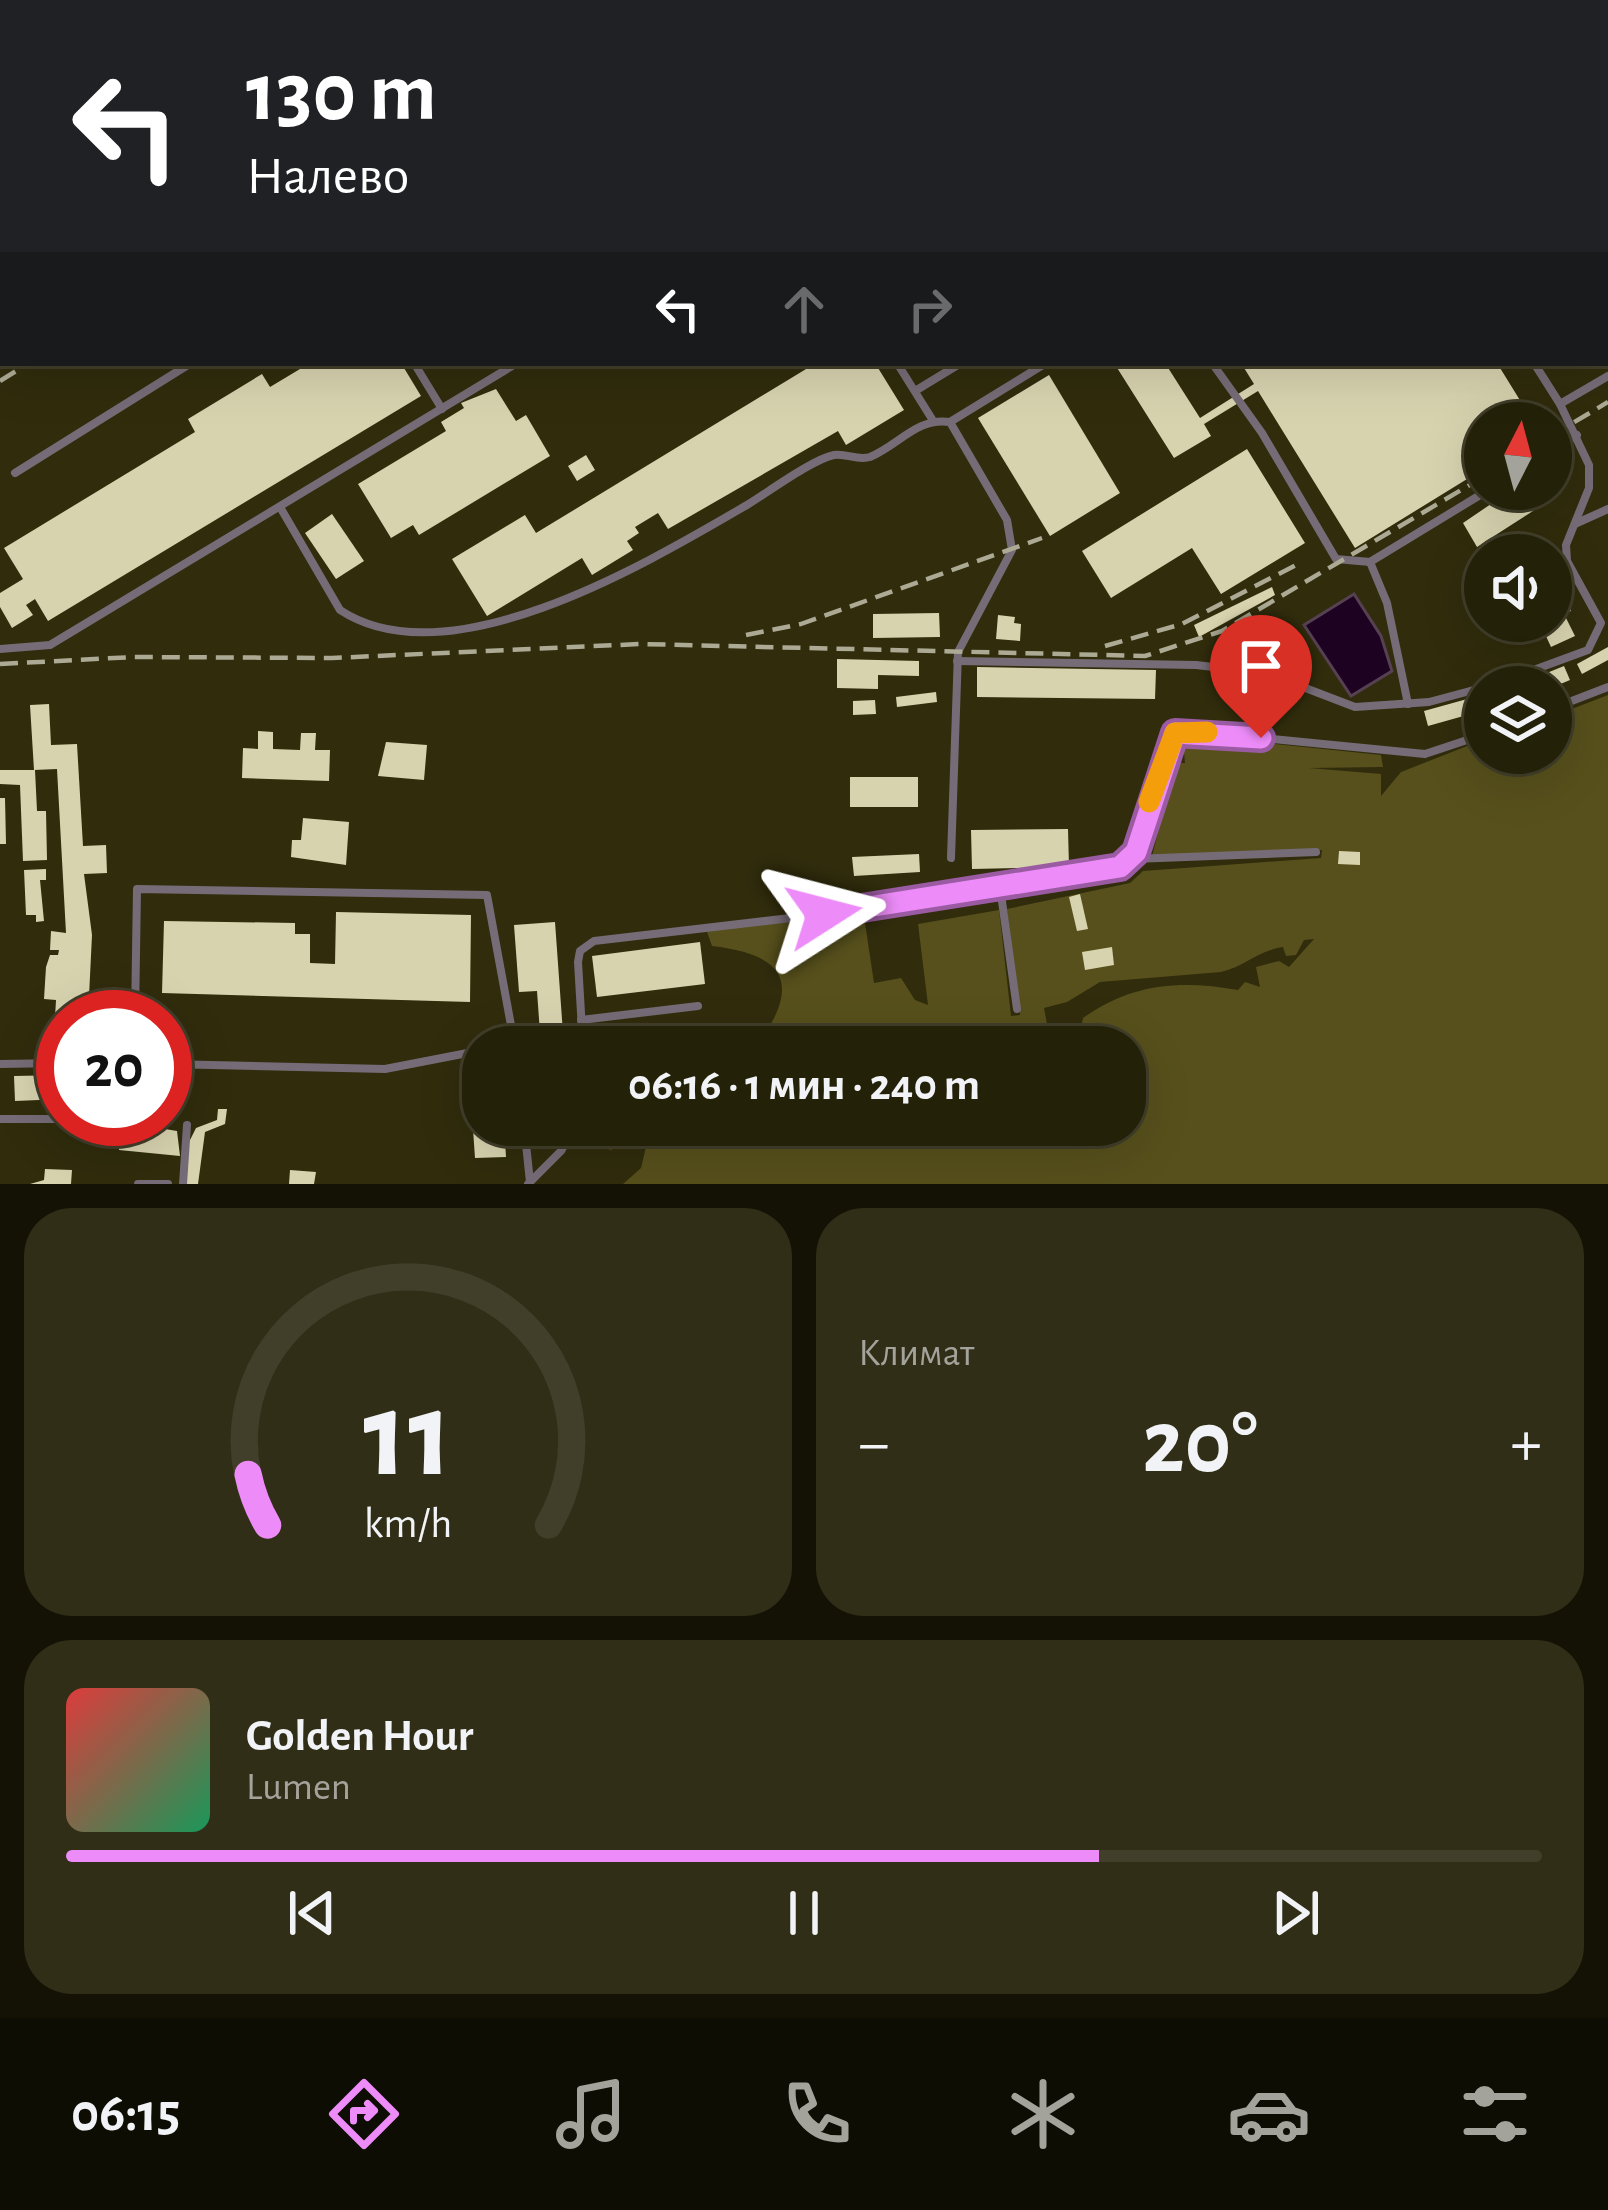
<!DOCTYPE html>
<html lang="ru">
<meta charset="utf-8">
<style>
body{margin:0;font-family:"Alegreya Sans",sans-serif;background:#302e17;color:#f1f3f6;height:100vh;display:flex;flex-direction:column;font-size:45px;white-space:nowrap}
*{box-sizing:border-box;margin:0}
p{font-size:39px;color:#a3a39c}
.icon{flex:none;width:66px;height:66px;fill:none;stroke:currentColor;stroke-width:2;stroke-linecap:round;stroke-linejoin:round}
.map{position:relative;height:1184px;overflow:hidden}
.drawer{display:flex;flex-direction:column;gap:24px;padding:24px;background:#141205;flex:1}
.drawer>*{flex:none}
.banner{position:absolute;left:0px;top:0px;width:1608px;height:366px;box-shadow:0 12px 48px #0002,0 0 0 3px #413e2a;background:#202124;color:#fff;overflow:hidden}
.needle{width:78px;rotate:6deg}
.controls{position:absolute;left:1464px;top:402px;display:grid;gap:24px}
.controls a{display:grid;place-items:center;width:108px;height:108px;border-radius:50%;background:#242109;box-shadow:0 12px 48px #0002,0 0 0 3px #413e2a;font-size:60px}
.speed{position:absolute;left:36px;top:990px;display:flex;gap:24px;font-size:60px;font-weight:700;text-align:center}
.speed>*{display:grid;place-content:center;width:156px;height:156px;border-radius:50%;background:#242109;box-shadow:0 12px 48px #0002,0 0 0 3px #413e2a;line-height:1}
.speed .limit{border:18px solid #d22;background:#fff;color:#111}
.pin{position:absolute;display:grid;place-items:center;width:102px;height:102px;color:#fff;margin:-123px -51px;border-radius:50% 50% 50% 0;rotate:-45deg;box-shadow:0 0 12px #0007}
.pin .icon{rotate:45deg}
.me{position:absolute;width:132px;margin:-66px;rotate:81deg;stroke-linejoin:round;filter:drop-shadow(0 0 9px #0008)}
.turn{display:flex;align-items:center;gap:42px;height:252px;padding:0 48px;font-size:54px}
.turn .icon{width:156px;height:156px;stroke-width:2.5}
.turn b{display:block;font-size:84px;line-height:102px}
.lanes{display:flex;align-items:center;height:114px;padding:0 48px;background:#0003;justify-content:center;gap:60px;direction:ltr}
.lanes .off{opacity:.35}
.big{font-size:90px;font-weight:600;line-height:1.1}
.drawer .widget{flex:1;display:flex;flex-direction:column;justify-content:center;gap:18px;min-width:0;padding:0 42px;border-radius:48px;background:#302e17}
.drawer .dial{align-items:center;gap:0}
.dial svg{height:312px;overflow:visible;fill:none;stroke:#413e2a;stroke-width:7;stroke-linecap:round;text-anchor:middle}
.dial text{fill:#f1f3f6;stroke:none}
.song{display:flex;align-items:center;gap:36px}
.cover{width:144px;height:144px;border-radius:18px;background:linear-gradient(135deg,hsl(0 70% 55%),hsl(150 70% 35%))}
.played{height:12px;border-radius:6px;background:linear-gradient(90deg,#ed8cf9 70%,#413e2a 70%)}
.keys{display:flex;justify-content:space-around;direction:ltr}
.heat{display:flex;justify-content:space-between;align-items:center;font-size:66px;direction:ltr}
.drawer .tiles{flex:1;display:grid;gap:24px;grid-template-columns:1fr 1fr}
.widget:last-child{grid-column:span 2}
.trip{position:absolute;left:462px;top:1026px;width:684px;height:120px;border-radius:48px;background:#242109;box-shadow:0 12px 48px #0002,0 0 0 3px #413e2a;font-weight:600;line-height:120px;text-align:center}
.tab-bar{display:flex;height:192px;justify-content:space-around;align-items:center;background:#0e0d04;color:#a3a39c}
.tab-bar .icon{width:84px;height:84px}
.tab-bar .active{color:#ed8cf9}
.tab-bar b{font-size:54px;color:#f1f3f6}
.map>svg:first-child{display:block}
</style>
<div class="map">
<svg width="1608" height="1184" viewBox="0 0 1608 1184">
<rect width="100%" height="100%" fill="#302c0c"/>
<path fill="#57501c" d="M1608 695V1184H623L641 1168 646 1147 637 1142 610 1150 595 1138 597 1125H1125V1047H1066L1078 1042 1083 1018C1132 983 1181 980 1238 990L1245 982 1260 987 1256 967 1279 961 1289 967 1314 939 1304 940 1296 955 1286 956 1283 947C1257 951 1246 966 1221 972L1100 982 1067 1002 1044 1008 1047 1024 1040 1026 1042 1042 1037 1047H756C800 987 790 955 712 946L707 932 719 926 819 918 833 925 865 923 874 983 901 978 915 1000 928 1005 918 924 999 910 1011 1016 1020 1015 1007 909 1130 883 1143 871 1321 858 1322 850 1152 856 1176 763H1185L1183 741 1206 737 1381 755 1383 767 1309 768 1381 774V796L1401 772 1485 739V753H1551V717Z"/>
<polygon fill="#1e0222" stroke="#564152" stroke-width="3" points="1354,594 1381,636 1392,671 1351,696 1304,625"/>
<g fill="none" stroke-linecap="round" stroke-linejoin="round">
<polyline stroke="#564152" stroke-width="4.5" points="0,155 3,153"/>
</g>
<g fill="#d8d3af">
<polygon points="310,363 401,363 421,396 48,621 35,599 26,605 33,615 12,628 0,607 0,593 23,579 4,548 195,432 188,419 262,374 270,387"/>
<polygon points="816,363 875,363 904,410 846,445 838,431 668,529 658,513 635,527 639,533 627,541 633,550 592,575 582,558 487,616 452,559 525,515 536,533"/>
<polygon points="1114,363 1165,363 1200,418 1254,384 1241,363 1497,363 1534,423 1485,423 1485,468 1355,548 1258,391 1204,424 1211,436 1174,458"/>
<polygon points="1049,375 1120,493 1050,536 978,418"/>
<polygon points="496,389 516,421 526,415 550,456 419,535 413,525 391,538 358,484 446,431 441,422 464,408 461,403"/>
<polygon points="1247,449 1305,543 1221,594 1192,548 1111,598 1082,551"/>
<polygon points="586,455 595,470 577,481 568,466"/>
<polygon points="1551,476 1561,493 1477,547 1463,523 1513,489 1551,489"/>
<polygon points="332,514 364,561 336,579 305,533"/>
<polygon points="1551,567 1571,611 1564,614 1575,636 1551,647 1539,621 1551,621"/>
<polygon points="1272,587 1275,595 1199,637 1194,625"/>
<polygon points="939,613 940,637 873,638 873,614"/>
<polygon points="998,615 1015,617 1014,623 1021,624 1020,641 996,639"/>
<polygon points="1608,647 1608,660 1582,674 1577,664"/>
<polygon points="837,659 919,661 919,676 878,675 878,689 837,688"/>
<polygon points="1564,666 1570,680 1551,688 1512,687"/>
<polygon points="977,667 1156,670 1155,699 977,697"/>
<polygon points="936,692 937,702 897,707 896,697"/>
<polygon points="1485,694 1485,710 1428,726 1424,711"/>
<polygon points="875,700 876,714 853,715 853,701"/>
<polygon points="49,704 51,745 77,744 83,846 106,845 107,873 84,874 92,935 88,1017 63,1017 63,1054 53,1053 56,1000 44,999 46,967 50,955 58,955 59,950 50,950 51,931 66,933 57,769 34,770 30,705"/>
<polygon points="258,731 273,732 273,749 300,750 301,733 316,733 315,750 330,750 329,781 242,778 243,748 258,749"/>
<polygon points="386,742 427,745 424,780 378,776"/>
<polygon points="0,770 35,770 37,811 46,811 47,860 23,861 20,785 0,784"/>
<rect x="850" y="777" width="68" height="30"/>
<polygon points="0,798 5,798 6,844 0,844"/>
<polygon points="303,818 349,822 346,865 291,857 292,840 301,840"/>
<polygon points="1068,829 1069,867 972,869 971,830"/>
<polygon points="1339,851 1360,852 1360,865 1338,864"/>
<polygon points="919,854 920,872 854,876 852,857"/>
<polygon points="46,869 46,880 40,880 44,921 36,922 36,915 26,915 24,870"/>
<polygon points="1080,894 1088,929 1077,931 1069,897"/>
<polygon points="336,912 471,915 470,1002 162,993 164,921 295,923 295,934 310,934 310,963 335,964"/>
<polygon points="555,922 564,1047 541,1047 537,991 519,992 514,925"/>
<polygon points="700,942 705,984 597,997 592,956"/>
<polygon points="1112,947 1114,965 1085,970 1082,952"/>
<polygon points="1008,1029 1009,1034 1021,1031 1025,1047 1005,1044 1001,1030"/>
<polygon points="469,1072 483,1072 483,1125 504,1125 506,1157 475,1158"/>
<polygon points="63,1075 63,1099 15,1101 14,1076"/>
<polygon points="218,1109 227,1109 225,1124 205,1132 198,1184 186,1184 189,1142 196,1128 217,1120"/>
<polygon points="122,1119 139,1119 138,1136 147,1126 177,1131 180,1156 119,1150"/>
<polygon points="45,1169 72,1170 71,1184 30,1184 44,1180"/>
<polygon points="290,1170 316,1172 314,1184 289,1184"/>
</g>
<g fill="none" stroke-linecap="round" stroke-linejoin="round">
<g stroke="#766c77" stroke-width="8">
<polyline points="1329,0 1331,3"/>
<polyline points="608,3 613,0"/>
<polyline points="797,3 802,0"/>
<polyline points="1114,3 1119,0"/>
<polyline points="1397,3 1402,0"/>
<polyline points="1605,4 1608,1"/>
<polyline points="0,179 3,177"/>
<polyline points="414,363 442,409"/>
<polyline points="897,363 932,419"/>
<polyline points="1212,363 1262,433 1336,559 1370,562 1490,489"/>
<polyline points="1534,363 1560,404 1608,376"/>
<polyline points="915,391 961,363"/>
<polyline points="950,422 1046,363"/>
<polyline points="1551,451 1577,435"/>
<polyline points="15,473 191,363"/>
<path d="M280 507 340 610C449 682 649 562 747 505 767 493 813 459 834 455 846 453 858 461 870 457 899 445 917 417 950 422L1007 520 1012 550 958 652 951 858"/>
<polyline points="1577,523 1608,509"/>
<polyline points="1370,562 1387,603 1408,704"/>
<polyline points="0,649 50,645 517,363"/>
<polyline points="957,661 1196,665 1266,673 1355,707 1429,702 1485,687"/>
<polyline points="1487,687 1588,650 1601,623 1567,561 1566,545 1589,488 1589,465 1560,404"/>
<polyline points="1551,709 1608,687"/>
<polyline points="1133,859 1180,730 1425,754 1485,734"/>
<polyline points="1000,887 1017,1009"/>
<polyline points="135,1017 137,889 487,895 515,1047"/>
<polyline points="581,1020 698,1006"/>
<polyline points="493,1047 514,1041"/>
<polyline points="583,1047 578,962 580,951 594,941 825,914 1108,871 1133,859 1316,852"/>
<polyline points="0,1064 63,1063"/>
<polyline points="165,1064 385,1069 483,1050"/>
<polyline points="0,1119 82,1119"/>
<polyline points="524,1125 530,1182"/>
<polyline points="138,1184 168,1184"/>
<polyline points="183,1184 187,1125"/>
<polyline points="528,1184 561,1151 575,1125"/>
</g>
<g stroke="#c2acc4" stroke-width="21">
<polyline points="417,3 422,0"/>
<polyline points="0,251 3,250"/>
</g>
<g stroke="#acaa94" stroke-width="3">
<polyline points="349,3 354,0"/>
<polyline points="0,213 3,211"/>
</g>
<g stroke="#acaa94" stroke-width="4.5" stroke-dasharray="18 9" stroke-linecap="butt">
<polyline points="83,3 85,0"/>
<polyline points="216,3 220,0"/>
<polyline points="255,3 260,0"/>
<polyline points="620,3 624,0"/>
<polyline points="0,89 3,86"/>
<polyline points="0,142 3,140"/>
<polyline points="0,165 3,163"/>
<polyline points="0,381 29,363"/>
<polyline points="1551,436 1608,402"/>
<polyline points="746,635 801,624 1042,538"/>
<polyline points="1105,646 1182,624 1296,565"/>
<polyline points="0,664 134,657 332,658 640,644 1145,656 1222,631 1485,476"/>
</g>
</g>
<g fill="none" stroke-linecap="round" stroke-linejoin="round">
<defs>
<polyline id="route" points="824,914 1120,867 1136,852 1175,733 1261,738"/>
</defs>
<use href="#route" stroke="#9a5ba2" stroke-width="30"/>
<use href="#route" stroke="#ed8cf9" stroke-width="21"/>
<polyline stroke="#f59e0b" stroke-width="21" points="1149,802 1175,733 1207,732"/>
</g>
</svg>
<div class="controls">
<a><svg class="needle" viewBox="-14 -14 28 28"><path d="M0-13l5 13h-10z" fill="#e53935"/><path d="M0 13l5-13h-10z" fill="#a3a39c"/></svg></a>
<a><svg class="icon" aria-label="sound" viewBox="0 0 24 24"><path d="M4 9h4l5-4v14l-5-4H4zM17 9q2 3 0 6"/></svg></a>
<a><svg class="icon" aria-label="layers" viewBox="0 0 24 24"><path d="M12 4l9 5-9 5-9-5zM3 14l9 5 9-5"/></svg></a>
</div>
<div class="speed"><div class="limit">20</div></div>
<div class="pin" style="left:1261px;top:738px;background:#d93025"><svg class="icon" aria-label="arrive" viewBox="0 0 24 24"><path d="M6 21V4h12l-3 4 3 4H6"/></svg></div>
<svg class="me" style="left:824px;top:914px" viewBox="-20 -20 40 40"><path d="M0-17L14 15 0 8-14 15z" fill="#ed8cf9" stroke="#fff" stroke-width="4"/></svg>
<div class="trip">06:16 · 1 мин · 240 m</div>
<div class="banner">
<div class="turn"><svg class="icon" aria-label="left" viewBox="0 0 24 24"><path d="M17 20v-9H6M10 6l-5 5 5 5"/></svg><div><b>130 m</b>Налево</div></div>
<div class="lanes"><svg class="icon" aria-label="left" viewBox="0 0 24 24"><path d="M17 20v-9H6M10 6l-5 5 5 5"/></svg><svg class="icon off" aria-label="ahead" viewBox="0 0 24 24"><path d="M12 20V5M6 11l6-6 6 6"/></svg><svg class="icon off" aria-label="right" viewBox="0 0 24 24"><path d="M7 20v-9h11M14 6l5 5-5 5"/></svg></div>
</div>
</div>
<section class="drawer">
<div class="tiles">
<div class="widget dial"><svg viewBox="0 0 100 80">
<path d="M14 69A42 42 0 1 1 86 69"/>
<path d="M14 69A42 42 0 0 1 9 56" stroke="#ed8cf9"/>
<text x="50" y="56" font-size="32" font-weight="700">11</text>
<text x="50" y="72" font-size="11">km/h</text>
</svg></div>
<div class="widget"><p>Климат</p>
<div class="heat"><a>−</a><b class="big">20°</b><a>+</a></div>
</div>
<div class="widget">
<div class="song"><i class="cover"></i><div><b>Golden Hour</b><p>Lumen</p></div></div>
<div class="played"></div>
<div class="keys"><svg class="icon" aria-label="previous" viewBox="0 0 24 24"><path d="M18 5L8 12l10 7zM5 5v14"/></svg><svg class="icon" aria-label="pause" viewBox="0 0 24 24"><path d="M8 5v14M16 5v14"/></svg><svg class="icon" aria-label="next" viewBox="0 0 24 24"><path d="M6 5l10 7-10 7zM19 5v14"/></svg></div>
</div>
</div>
</section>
<nav class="tab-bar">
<b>06:15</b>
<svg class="icon active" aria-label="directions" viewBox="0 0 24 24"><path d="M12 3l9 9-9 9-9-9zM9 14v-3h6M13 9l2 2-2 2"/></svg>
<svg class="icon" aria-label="music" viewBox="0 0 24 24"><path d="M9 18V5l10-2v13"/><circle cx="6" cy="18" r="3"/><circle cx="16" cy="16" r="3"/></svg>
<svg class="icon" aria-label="phone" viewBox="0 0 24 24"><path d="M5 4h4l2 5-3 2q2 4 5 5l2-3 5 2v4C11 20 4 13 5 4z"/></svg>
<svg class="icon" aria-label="climate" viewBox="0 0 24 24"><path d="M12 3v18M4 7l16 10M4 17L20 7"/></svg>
<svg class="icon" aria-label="car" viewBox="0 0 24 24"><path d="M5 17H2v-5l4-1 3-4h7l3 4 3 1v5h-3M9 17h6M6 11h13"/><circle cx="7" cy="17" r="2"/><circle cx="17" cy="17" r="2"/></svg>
<svg class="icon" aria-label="filters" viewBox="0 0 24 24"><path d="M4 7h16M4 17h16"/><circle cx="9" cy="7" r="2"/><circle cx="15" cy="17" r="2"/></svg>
</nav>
